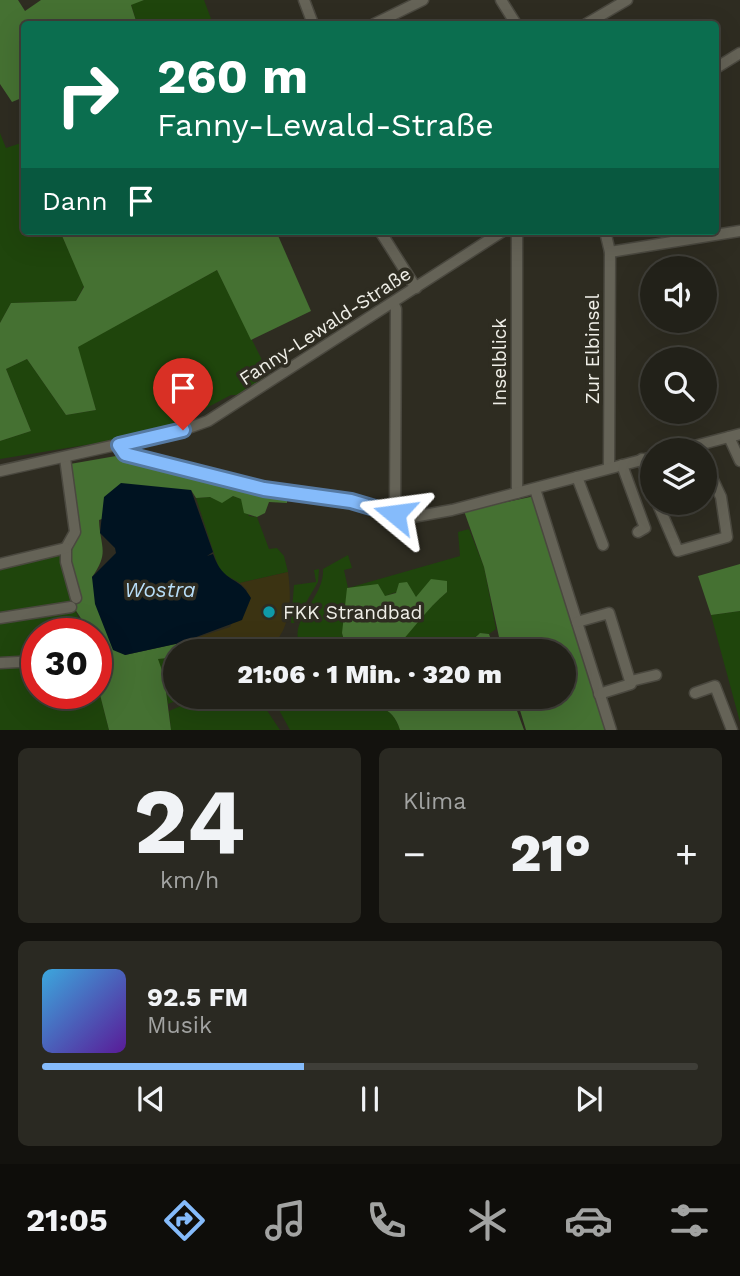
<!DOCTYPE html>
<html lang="de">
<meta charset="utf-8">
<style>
body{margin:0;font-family:"Work Sans",sans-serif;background:#2a2922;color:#f1f3f6;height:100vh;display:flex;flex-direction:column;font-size:26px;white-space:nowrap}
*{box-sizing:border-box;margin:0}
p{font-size:23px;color:#a2a3a2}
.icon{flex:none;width:38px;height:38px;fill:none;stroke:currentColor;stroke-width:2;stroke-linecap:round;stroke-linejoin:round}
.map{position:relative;height:730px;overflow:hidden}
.side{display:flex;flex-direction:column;gap:18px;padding:18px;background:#13120e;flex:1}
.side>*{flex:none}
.hud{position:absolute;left:21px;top:21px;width:698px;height:214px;border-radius:7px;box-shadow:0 7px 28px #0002,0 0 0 2px #3f3e38;background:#0b6e4f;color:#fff;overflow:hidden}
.tools{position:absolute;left:640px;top:256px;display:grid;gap:14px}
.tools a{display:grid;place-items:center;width:77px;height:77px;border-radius:50%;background:#222119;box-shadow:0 7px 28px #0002,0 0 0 2px #3f3e38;font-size:35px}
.speed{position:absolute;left:21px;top:618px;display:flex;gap:14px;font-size:35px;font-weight:700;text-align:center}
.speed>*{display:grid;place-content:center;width:91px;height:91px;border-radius:50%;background:#222119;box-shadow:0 7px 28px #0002,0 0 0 2px #3f3e38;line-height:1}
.speed .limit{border:10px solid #d22;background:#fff;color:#111}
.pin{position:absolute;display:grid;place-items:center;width:60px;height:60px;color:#fff;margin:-72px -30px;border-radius:50% 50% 50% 0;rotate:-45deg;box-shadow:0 0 7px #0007}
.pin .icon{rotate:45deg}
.me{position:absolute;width:77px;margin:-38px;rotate:286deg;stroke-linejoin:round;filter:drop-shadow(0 0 5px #0008)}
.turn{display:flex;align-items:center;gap:24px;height:147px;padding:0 21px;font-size:32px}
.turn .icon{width:91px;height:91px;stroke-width:2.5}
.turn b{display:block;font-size:49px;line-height:60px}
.then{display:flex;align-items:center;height:66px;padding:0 21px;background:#0003;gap:14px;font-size:26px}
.big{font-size:52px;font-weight:800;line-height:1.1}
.side .tile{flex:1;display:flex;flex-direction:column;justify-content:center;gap:10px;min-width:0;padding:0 24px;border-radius:10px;background:#2a2922}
.side .dial{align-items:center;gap:0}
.dial b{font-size:91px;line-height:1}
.song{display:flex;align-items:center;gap:21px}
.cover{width:84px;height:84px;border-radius:10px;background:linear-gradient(135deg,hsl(200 70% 55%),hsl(270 70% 35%))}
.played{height:7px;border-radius:4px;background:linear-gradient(90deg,#85bbfb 40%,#3f3e38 40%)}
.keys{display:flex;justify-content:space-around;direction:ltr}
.heat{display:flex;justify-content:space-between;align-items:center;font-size:38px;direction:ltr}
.side .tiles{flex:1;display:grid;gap:18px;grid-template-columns:1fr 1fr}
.tile:last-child{grid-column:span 2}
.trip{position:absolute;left:163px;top:639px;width:413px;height:70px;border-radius:35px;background:#222119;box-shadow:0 7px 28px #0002,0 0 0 2px #3f3e38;font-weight:800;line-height:70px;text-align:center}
.tabs{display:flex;height:112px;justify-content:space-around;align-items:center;background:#0e0d0a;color:#a2a3a2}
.tabs .icon{width:49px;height:49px}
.tabs .selected{color:#85bbfb}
.tabs b{font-size:32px;color:#f1f3f6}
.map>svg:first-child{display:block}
</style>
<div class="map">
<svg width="740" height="730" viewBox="0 0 740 730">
<rect width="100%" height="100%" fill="#2e2c21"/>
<g fill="#1f450c">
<polygon points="144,0 204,0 213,24 137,24 131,4"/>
<polygon points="0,133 6,148 24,142 24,231 60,231 84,286 76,301 11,303 0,323"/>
<polygon points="217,270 270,376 239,395 231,395 174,425 104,442 0,459 0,441 31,431 6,369 27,359 66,415 96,410 77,347"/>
<polygon points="233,496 241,499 249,516 257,517 269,549 277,548 284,556 288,572 240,583 220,572 196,498 210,497 222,502"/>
<path d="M469 529 484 567 496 629 489 634 480 633C470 645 454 640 446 651H391C411 631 426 609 447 592L422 593 416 597C392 577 358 619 342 633L347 651H304C282 623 325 600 323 569L348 555 352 568 344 570 348 588 460 556 458 532Z"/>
<polygon points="58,553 64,558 68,593 85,633 37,634 37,693 96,693 96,679 109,730 0,730 0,568"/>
<polygon points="319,569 318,582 294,623 291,623 294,585 316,582 314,570"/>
<polygon points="740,611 740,722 711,615"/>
<polygon points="168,658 175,662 175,696 186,697 168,704 164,676 157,659"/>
<polygon points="202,697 258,697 280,730 171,730 169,711"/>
<path d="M299 697H350L351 702C373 704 393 705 400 730H290L279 710Z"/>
</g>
<g fill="#457132">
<polygon points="0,0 18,0 25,11 41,0 144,0 131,5 137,24 24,24 24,97 12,102 0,84"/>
<polygon points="60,231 276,231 311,311 251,340 217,270 78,347 96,410 66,415 27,359 6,369 31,431 0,441 0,323 11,303 76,301 84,287"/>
<path d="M116 456 287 497V503L269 502 265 513 257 517 244 513 241 499 233 496 222 503 210 497 196 498 191 490 99 520C100 547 110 552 92 577L125 655 180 643 187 651H175V662L168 658 158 659 164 676 171 730H109L96 679V634L85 633 82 620 71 603 69 549 79 534 70 464Z"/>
<polygon points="535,496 609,730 526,730 516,697 564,696 564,651 502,651 484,567 464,511"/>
<polygon points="740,564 740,611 711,615 698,576"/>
<path d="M431 579 447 581V592C426 609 412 632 392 651H347L342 633 347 588 378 584 385 596 396 593 399 583 407 582 416 597Z"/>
<path d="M480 633 489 634 495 651H446C454 640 470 645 480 633Z"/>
<path d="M400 696 416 699 417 696 512 697 524 730H400C393 705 373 704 350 702V697Z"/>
</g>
<path fill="#3b3312" d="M288 572C292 603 291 630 267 651H187L180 643 230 627 247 590 240 583Z"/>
<path fill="#001321" d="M121 483 191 490 213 552 207 556 213 554C224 585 238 574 251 598L242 620 180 643 125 655 113 650 95 604 92 577 116 553 115 548 100 533 104 497Z"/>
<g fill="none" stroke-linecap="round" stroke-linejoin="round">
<defs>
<g id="minor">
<polyline points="304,0 313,24"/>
<polyline points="501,0 516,24"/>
<polyline points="374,24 423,0"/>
<polyline points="586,24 627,0"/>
<polyline points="716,68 740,53"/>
<polyline points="380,231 416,288"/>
<polyline points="517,231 517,493"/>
<polyline points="605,231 610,252 609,468"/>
<polyline points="610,252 740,231"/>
<polyline points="393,303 396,309 395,514"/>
<polyline points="729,437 740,461"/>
<polyline points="119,445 125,454 264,489 351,501 407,518 452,510 653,457"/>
<polyline points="679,450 740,434"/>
<polyline points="65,458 75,532 66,548 66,562 76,598"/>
<polyline points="642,459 653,490"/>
<polyline points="622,465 645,528 638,532"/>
<polyline points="0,471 183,430 208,421 503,231"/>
<polyline points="577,477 603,545"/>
<polyline points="535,489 611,730"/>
<polyline points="657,502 678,551 727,537 721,497 705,463"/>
<polyline points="0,564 66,548"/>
<polyline points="0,618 71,607"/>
<polyline points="577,622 609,613 631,684 599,694"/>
<polyline points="0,663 37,661"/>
<polyline points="631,681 656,675"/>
<polyline points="695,693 715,686 732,730"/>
</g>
</defs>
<use href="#minor" stroke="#4a483f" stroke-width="13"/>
<use href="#minor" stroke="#656357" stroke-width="10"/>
</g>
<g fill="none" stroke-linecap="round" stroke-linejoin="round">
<defs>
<polyline id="route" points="183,430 119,445 125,454 264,489 351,501 395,514"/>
</defs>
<use href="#route" stroke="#567aa3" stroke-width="18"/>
<use href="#route" stroke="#85bbfb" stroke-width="12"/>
</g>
<circle fill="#0f9aa8" stroke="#2e2c21" stroke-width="2.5" cx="269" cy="612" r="7"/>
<g text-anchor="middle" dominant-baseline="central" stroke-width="7" stroke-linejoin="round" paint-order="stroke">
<g font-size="19" fill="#efeee7" stroke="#2e2c21">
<text transform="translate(325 326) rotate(-33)">Fanny-Lewald-Straße</text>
<text transform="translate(592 349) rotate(-90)">Zur Elbinsel</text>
<text transform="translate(499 362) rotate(-90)">Inselblick</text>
</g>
<g font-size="19" fill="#efeee7" stroke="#2e2c21" text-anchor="start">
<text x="283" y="612">FKK Strandbad</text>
</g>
<g font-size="21" font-style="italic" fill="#b8def8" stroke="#2e2c21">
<text x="160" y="589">Wostra</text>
</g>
</g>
</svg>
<div class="tools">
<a><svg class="icon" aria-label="sound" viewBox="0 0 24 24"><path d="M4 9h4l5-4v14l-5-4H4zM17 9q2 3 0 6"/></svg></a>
<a><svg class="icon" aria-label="search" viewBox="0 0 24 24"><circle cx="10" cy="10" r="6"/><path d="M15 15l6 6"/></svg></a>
<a><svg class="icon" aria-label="layers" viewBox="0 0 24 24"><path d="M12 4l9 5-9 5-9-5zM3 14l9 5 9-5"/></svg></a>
</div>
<div class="speed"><div class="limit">30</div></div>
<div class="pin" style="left:183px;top:430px;background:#d93025"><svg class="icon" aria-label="arrive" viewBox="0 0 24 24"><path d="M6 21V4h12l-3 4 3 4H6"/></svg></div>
<svg class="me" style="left:395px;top:514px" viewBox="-20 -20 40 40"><path d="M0-17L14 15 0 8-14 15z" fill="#85bbfb" stroke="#fff" stroke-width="4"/></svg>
<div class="trip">21:06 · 1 Min. · 320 m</div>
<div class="hud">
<div class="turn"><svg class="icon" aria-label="right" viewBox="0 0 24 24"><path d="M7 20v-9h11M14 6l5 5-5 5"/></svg><div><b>260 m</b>Fanny-Lewald-Straße</div></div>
<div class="then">Dann<svg class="icon" aria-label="arrive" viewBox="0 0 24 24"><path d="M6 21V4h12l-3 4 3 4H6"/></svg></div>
</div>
</div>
<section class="side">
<div class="tiles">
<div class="tile dial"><b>24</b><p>km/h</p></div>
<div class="tile"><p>Klima</p>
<div class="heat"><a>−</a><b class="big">21°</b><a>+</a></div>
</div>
<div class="tile">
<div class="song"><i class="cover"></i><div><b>92.5 FM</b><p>Musik</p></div></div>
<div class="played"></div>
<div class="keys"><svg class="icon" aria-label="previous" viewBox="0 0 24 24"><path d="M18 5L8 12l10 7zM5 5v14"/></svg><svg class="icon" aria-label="pause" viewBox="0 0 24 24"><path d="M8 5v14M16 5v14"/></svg><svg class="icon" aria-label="next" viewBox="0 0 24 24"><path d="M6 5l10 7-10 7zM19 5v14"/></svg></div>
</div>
</div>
</section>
<nav class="tabs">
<b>21:05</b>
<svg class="icon selected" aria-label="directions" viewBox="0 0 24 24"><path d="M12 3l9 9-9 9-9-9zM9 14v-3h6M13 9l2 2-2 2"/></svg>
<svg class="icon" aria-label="music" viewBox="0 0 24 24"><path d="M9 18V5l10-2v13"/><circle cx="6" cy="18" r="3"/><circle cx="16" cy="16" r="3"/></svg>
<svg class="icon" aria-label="phone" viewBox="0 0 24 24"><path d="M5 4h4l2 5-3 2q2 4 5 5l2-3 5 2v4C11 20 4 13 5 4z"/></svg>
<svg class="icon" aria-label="climate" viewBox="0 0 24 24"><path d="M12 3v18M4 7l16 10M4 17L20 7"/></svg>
<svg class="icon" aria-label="car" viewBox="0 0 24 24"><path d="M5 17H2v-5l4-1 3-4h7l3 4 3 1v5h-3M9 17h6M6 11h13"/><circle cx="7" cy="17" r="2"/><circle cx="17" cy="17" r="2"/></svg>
<svg class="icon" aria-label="filters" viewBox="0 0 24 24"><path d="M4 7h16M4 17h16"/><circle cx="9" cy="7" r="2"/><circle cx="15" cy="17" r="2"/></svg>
</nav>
